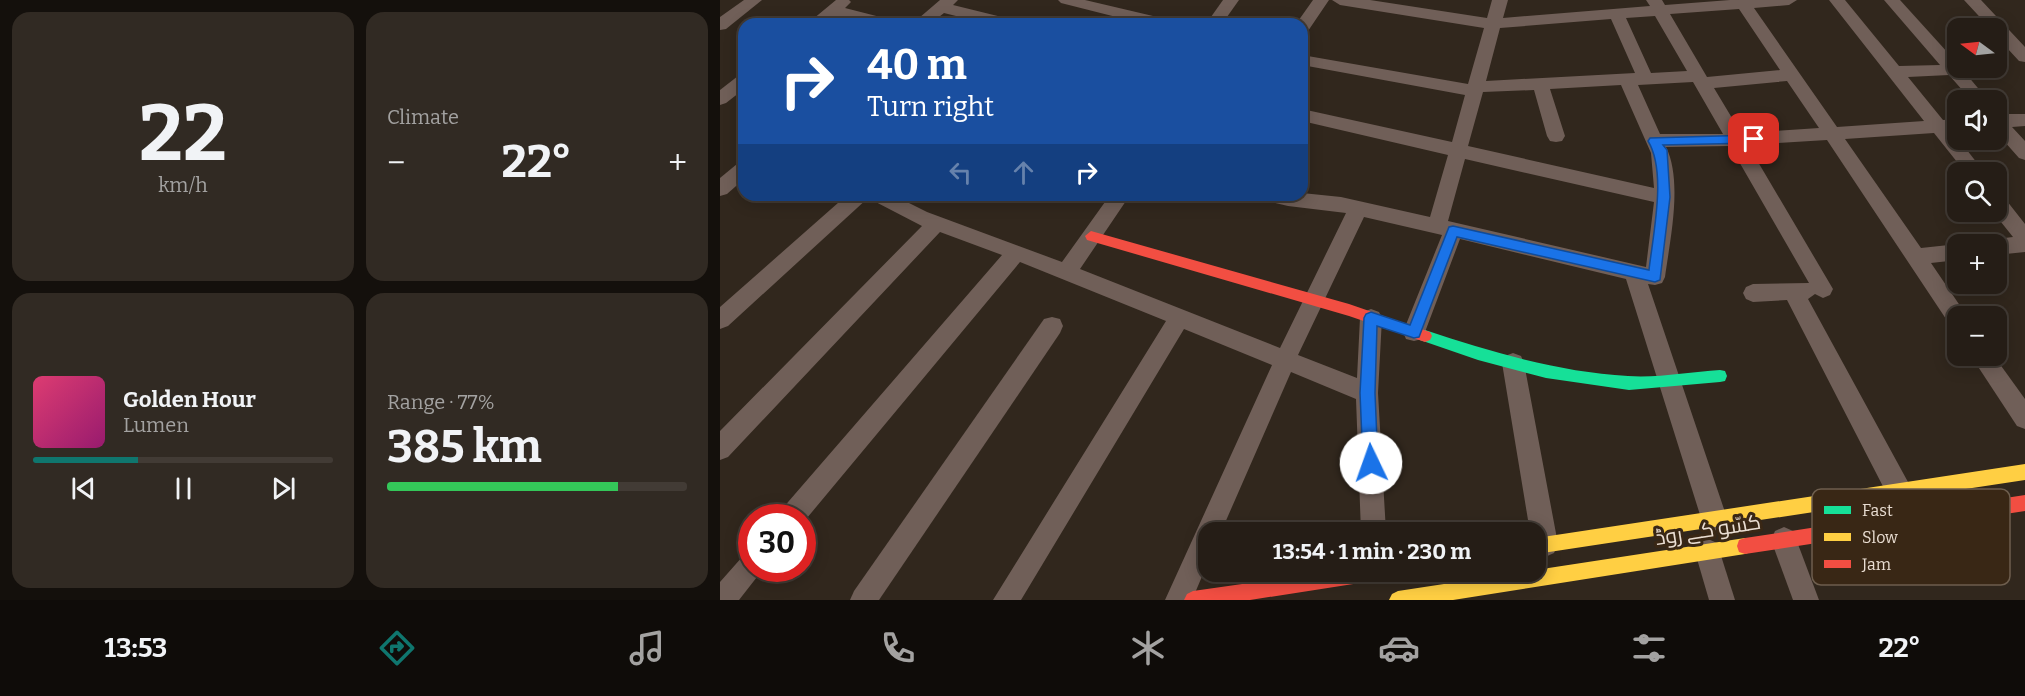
<!DOCTYPE html>
<meta charset="utf-8">
<style>
body{margin:0;font-family:Bitter,Cairo,serif;background:#312a23;color:#f1f3f6;height:100vh;display:flex;flex-direction:column;font-size:22px;white-space:nowrap}
*{box-sizing:border-box;margin:0}
p{font-size:20px;color:#a3a2a1}
.icon{flex:none;width:33px;height:33px;fill:none;stroke:currentColor;stroke-width:2;stroke-linecap:round;stroke-linejoin:round}
.map{position:relative;flex:1;overflow:hidden}
.side{display:flex;flex-direction:column;gap:12px;padding:12px;background:#14100c;width:720px}
.side>*{flex:none}
.banner{position:absolute;left:18px;top:18px;width:570px;height:183px;border-radius:18px;box-shadow:0 3px 15px #0003,0 0 0 2px #423b35;background:#1a4fa0;color:#fff;overflow:hidden}
.needle{width:39px;rotate:285deg}
.controls{position:absolute;left:1227px;top:18px;display:grid;gap:12px}
.controls a{display:grid;place-items:center;width:60px;height:60px;border-radius:12px;background:#251d16;box-shadow:0 3px 15px #0003,0 0 0 2px #423b35;font-size:30px}
.speed{position:absolute;left:18px;top:504px;display:flex;gap:12px;font-size:30px;font-weight:700;text-align:center}
.speed>*{display:grid;place-content:center;width:78px;height:78px;border-radius:50%;background:#251d16;box-shadow:0 3px 15px #0003,0 0 0 2px #423b35;line-height:1}
.speed .limit{border:9px solid #d22;background:#fff;color:#111}
.pin{position:absolute;display:grid;place-items:center;width:51px;height:51px;color:#fff;margin:-26px;border-radius:12px;box-shadow:0 3px 9px #0006}
.me{position:absolute;width:66px;margin:-33px;rotate:357deg;stroke-linejoin:round;filter:drop-shadow(0 0 4px #0008)}
.turn{display:flex;align-items:center;gap:21px;height:126px;padding:0 30px;font-size:27px}
.turn .icon{width:78px;height:78px;stroke-width:2.5}
.turn b{display:block;font-size:42px;line-height:51px}
.lanes{display:flex;align-items:center;height:57px;padding:0 30px;background:#0003;justify-content:center;gap:30px;direction:ltr}
.lanes .off{opacity:.35}
.big{font-size:45px;font-weight:700;line-height:1.1}
.side .tile{flex:1;display:flex;flex-direction:column;justify-content:center;gap:9px;min-width:0;padding:0 21px;border-radius:18px;background:#312a23}
.side .dial{align-items:center;gap:0}
.dial b{font-size:78px;line-height:1}
.song{display:flex;align-items:center;gap:18px}
.cover{width:72px;height:72px;border-radius:9px;background:linear-gradient(135deg,hsl(340 70% 55%),hsl(320 70% 35%))}
.played{height:6px;border-radius:3px;background:linear-gradient(90deg,#0f766e 35%,#423b35 35%)}
.keys{display:flex;justify-content:space-around;direction:ltr}
.heat{display:flex;justify-content:space-between;align-items:center;font-size:33px;direction:ltr}
.charge{height:9px;border-radius:4px;background:linear-gradient(90deg,#34c759 77%,#423b35 0)}
.side .tiles{flex:1;display:grid;gap:12px;grid-template-columns:repeat(2,1fr)}
.trip{position:absolute;left:478px;top:522px;width:348px;height:60px;border-radius:18px;background:#251d16;box-shadow:0 3px 15px #0003,0 0 0 2px #423b35;font-weight:700;line-height:60px;text-align:center}
.menu{display:flex;height:96px;justify-content:space-around;align-items:center;background:#0f0c09;color:#a3a2a1}
.menu .icon{width:42px;height:42px}
.menu .current{color:#0f766e}
.menu b{font-size:27px;color:#f1f3f6}
main{display:flex;flex:1;min-height:0}
.map>svg:first-child{display:block}
</style>
<main>
<section class="side">
<div class="tiles">
<div class="tile dial"><b>22</b><p>km/h</p></div>
<div class="tile"><p>Climate</p>
<div class="heat"><a>−</a><b class="big">22°</b><a>+</a></div>
</div>
<div class="tile">
<div class="song"><i class="cover"></i><div><b>Golden Hour</b><p>Lumen</p></div></div>
<div class="played"></div>
<div class="keys"><svg class="icon" aria-label="previous" viewBox="0 0 24 24"><path d="M18 5L8 12l10 7zM5 5v14"/></svg><svg class="icon" aria-label="pause" viewBox="0 0 24 24"><path d="M8 5v14M16 5v14"/></svg><svg class="icon" aria-label="next" viewBox="0 0 24 24"><path d="M6 5l10 7-10 7zM19 5v14"/></svg></div>
</div>
<div class="tile"><p>Range · 77%</p><b class="big">385 km</b><div class="charge"></div></div>
</div>
</section>
<div class="map">
<svg width="1305" height="600" viewBox="0 0 1305 600">
<rect width="100%" height="100%" fill="#31271d"/>
<g fill="none" stroke-linecap="round" stroke-linejoin="round">
<g fill="#705f58" fill-rule="evenodd">
<polygon points="24,0 42,0 6,29 0,30 0,17"/>
<polygon points="116,0 129,0 131,2 125,8 172,20 174,24 147,24 116,16 105,24 87,24"/>
<polygon points="220,0 238,0 233,5 294,20 296,24 268,24 224,13 210,24 192,24"/>
<polygon points="338,0 365,0 450,20 452,24 424,24 341,3"/>
<polygon points="503,0 519,0 502,24 486,24"/>
<polygon points="593,0 609,0 588,31 582,32 582,24 576,24"/>
<path d="M612 0H650L767 18 772 0H788L783 18 930 6 926 0H942L945 5 1010 0H1077L1069 5 1034 8 1117 127 1204 121 1109 0H1125L1179 66 1220 65 1164 0H1180L1238 64V68H1276V63L1282 64 1284 68 1282 72 1247 75 1268 100H1251L1229 75 1188 77 1223 120 1238 119V131L1233 132 1264 172H1245L1214 133 1125 139 1201 248 1238 244H1240H1238V260L1211 263 1247 316H1238V328L1230 325 1107 140 1028 145 1113 289 1110 295 1103 298 1095 294 1088 299 1188 482 1191 491 1188 500 1179 503 1170 500 1067 300 1033 302 1026 299 1023 293 1026 287 1033 284 1089 283 1010 146 946 147C963 181 950 240 945 277L942 283 935 285 928 284 1007 518 1003 527 994 531 985 527 981 518 906 279 740 239 705 332 702 339 694 341 686 339 683 332 722 235 644 217 578 355 637 378 640 318 643 312 651 309 659 312 662 318 658 393 666 532H641L636 399 571 372 501 532H489V560L472 600H445L552 365 464 329 301 600H273L446 321 300 262 82 524V518H59L62 509 282 255 220 232 8 457 0 460V431L202 226 148 198 8 326 0 329V307L127 195H173L207 212 342 262 390 195H410L360 269 560 348 626 213 568 206 542 200 539 195H582V193L621 197 710 217 728 155 582 121V109L732 142 745 95 582 65V55L748 84 764 28 620 5ZM1019 9 1060 70 987 77 950 14ZM935 16 967 71 931 73 906 18ZM891 19 915 73 766 81 780 28ZM1067 81 1099 128 1021 133 994 88ZM973 82 1003 134H940L918 85ZM901 85 931 153 934 188 748 146 763 92 814 90 827 136 830 141 836 142 842 141 845 136 830 89ZM745 159 934 202 926 267 728 221Z"/>
<polygon points="1244,0 1261,0 1305,47 1305,62 1299,61 1276,36 1276,28 1270,28"/>
<polygon points="24,74 24,89 6,103 0,105 0,90 18,76"/>
<polygon points="1276,114 1305,114 1305,126 1292,127 1305,141 1305,160 1299,158 1276,132"/>
<polygon points="24,162 24,179 7,194 0,196 0,178 17,164"/>
<polygon points="1276,194 1283,196 1305,224 1305,252 1276,255 1276,244 1267,244 1276,239 1293,237 1273,212 1276,212"/>
<polygon points="332,317 340,319 343,326 340,333 159,600 130,600 134,591 324,319"/>
<polygon points="793,353 801,356 804,363 838,544 834,553 825,557 816,553 816,532 810,532 782,363 785,356"/>
<polygon points="1251,356 1274,356 1305,399 1305,429 1297,426"/>
<polygon points="1064,527 1073,531 1099,600 1073,600 1051,540 1055,531"/>
<polygon points="988,539 997,543 1015,600 989,600 975,552 979,543"/>
<polygon points="32,552 32,568 44,568 19,600 0,600 0,582 23,556"/>
</g>
<path fill="#16e098" fill-rule="evenodd" d="M705 330C771 352 838 372 908 376 938 378 970 372 1000 370L1005 371 1007 376 1005 381 1000 382 909 390 826 378 758 360 700 340 698 336 700 332Z"/>
<g fill="#ffcf43" fill-rule="evenodd">
<polygon points="1305,464 1305,480 816,554 816,538"/>
<polygon points="1025,538 1031,540 1033,546 1031,552 1025,554 733,600 669,600 672,594 678,591"/>
</g>
<g fill="#f24e42" fill-rule="evenodd">
<polygon points="371,231 629,304 710,332 712,336 710,340 705,342 629,316 367,240 365,236"/>
<polygon points="1305,495 1305,511 1025,554 1019,552 1017,546 1019,540 1025,538"/>
<polygon points="606,572 667,572 665,578 659,580 530,600 464,600 467,594 473,591"/>
</g>
</g>
<path fill="#1a73e8" stroke="#114b97" stroke-width="1.5" d="M1034 135 1040 139 1034 143 943 145 947 150 950 197 940 280 935 282 737 237 699 337 694 338 657 326 655 393 658 463 656 468 651 470 645 468 643 463 640 393 644 318 646 314 651 312 690 325 729 227 733 226 929 270C933 234 947 172 928 141L930 138Z"/>
<g text-anchor="middle" dominant-baseline="central" stroke-width="6" stroke-linejoin="round" paint-order="stroke">
<g font-size="21" fill="#eaded3" stroke="#392715">
<text transform="translate(988 530) rotate(-9)">کسّو کے روڈ</text>
</g>
</g>
<rect x="1092" y="489" width="198" height="96" rx="9" fill="#392715" stroke="#6e5e4e" stroke-width="1.5"/>
<rect x="1104" y="506" width="27" height="8" fill="#16e098"/>
<rect x="1104" y="533" width="27" height="8" fill="#ffcf43"/>
<rect x="1104" y="560" width="27" height="8" fill="#f24e42"/>
<g font-size="16" fill="#eaded3">
<text x="1142" y="516">Fast</text>
<text x="1142" y="543">Slow</text>
<text x="1142" y="570">Jam</text>
</g>
</svg>
<div class="controls">
<a><svg class="needle" viewBox="-14 -14 28 28"><path d="M0-13l5 13h-10z" fill="#e53935"/><path d="M0 13l5-13h-10z" fill="#a3a2a1"/></svg></a>
<a><svg class="icon" aria-label="sound" viewBox="0 0 24 24"><path d="M4 9h4l5-4v14l-5-4H4zM17 9q2 3 0 6"/></svg></a>
<a><svg class="icon" aria-label="search" viewBox="0 0 24 24"><circle cx="10" cy="10" r="6"/><path d="M15 15l6 6"/></svg></a>
<a>+</a>
<a>−</a>
</div>
<div class="speed"><div class="limit">30</div></div>
<div class="pin" style="left:1034px;top:139px;background:#d93025"><svg class="icon" aria-label="arrive" viewBox="0 0 24 24"><path d="M6 21V4h12l-3 4 3 4H6"/></svg></div>
<svg class="me" style="left:651px;top:463px" viewBox="-20 -20 40 40"><circle r="19" fill="#fff"/><path d="M0-13L10 11 0 6-10 11z" fill="#1a73e8"/></svg>
<div class="trip">13:54 · 1 min · 230 m</div>
<div class="banner">
<div class="turn"><svg class="icon" aria-label="right" viewBox="0 0 24 24"><path d="M7 20v-9h11M14 6l5 5-5 5"/></svg><div><b>40 m</b>Turn right</div></div>
<div class="lanes"><svg class="icon off" aria-label="left" viewBox="0 0 24 24"><path d="M17 20v-9H6M10 6l-5 5 5 5"/></svg><svg class="icon off" aria-label="ahead" viewBox="0 0 24 24"><path d="M12 20V5M6 11l6-6 6 6"/></svg><svg class="icon" aria-label="right" viewBox="0 0 24 24"><path d="M7 20v-9h11M14 6l5 5-5 5"/></svg></div>
</div>
</div>
</main>
<nav class="menu">
<b>13:53</b>
<svg class="icon current" aria-label="directions" viewBox="0 0 24 24"><path d="M12 3l9 9-9 9-9-9zM9 14v-3h6M13 9l2 2-2 2"/></svg>
<svg class="icon" aria-label="music" viewBox="0 0 24 24"><path d="M9 18V5l10-2v13"/><circle cx="6" cy="18" r="3"/><circle cx="16" cy="16" r="3"/></svg>
<svg class="icon" aria-label="phone" viewBox="0 0 24 24"><path d="M5 4h4l2 5-3 2q2 4 5 5l2-3 5 2v4C11 20 4 13 5 4z"/></svg>
<svg class="icon" aria-label="climate" viewBox="0 0 24 24"><path d="M12 3v18M4 7l16 10M4 17L20 7"/></svg>
<svg class="icon" aria-label="car" viewBox="0 0 24 24"><path d="M5 17H2v-5l4-1 3-4h7l3 4 3 1v5h-3M9 17h6M6 11h13"/><circle cx="7" cy="17" r="2"/><circle cx="17" cy="17" r="2"/></svg>
<svg class="icon" aria-label="filters" viewBox="0 0 24 24"><path d="M4 7h16M4 17h16"/><circle cx="9" cy="7" r="2"/><circle cx="15" cy="17" r="2"/></svg>
<b>22°</b>
</nav>
